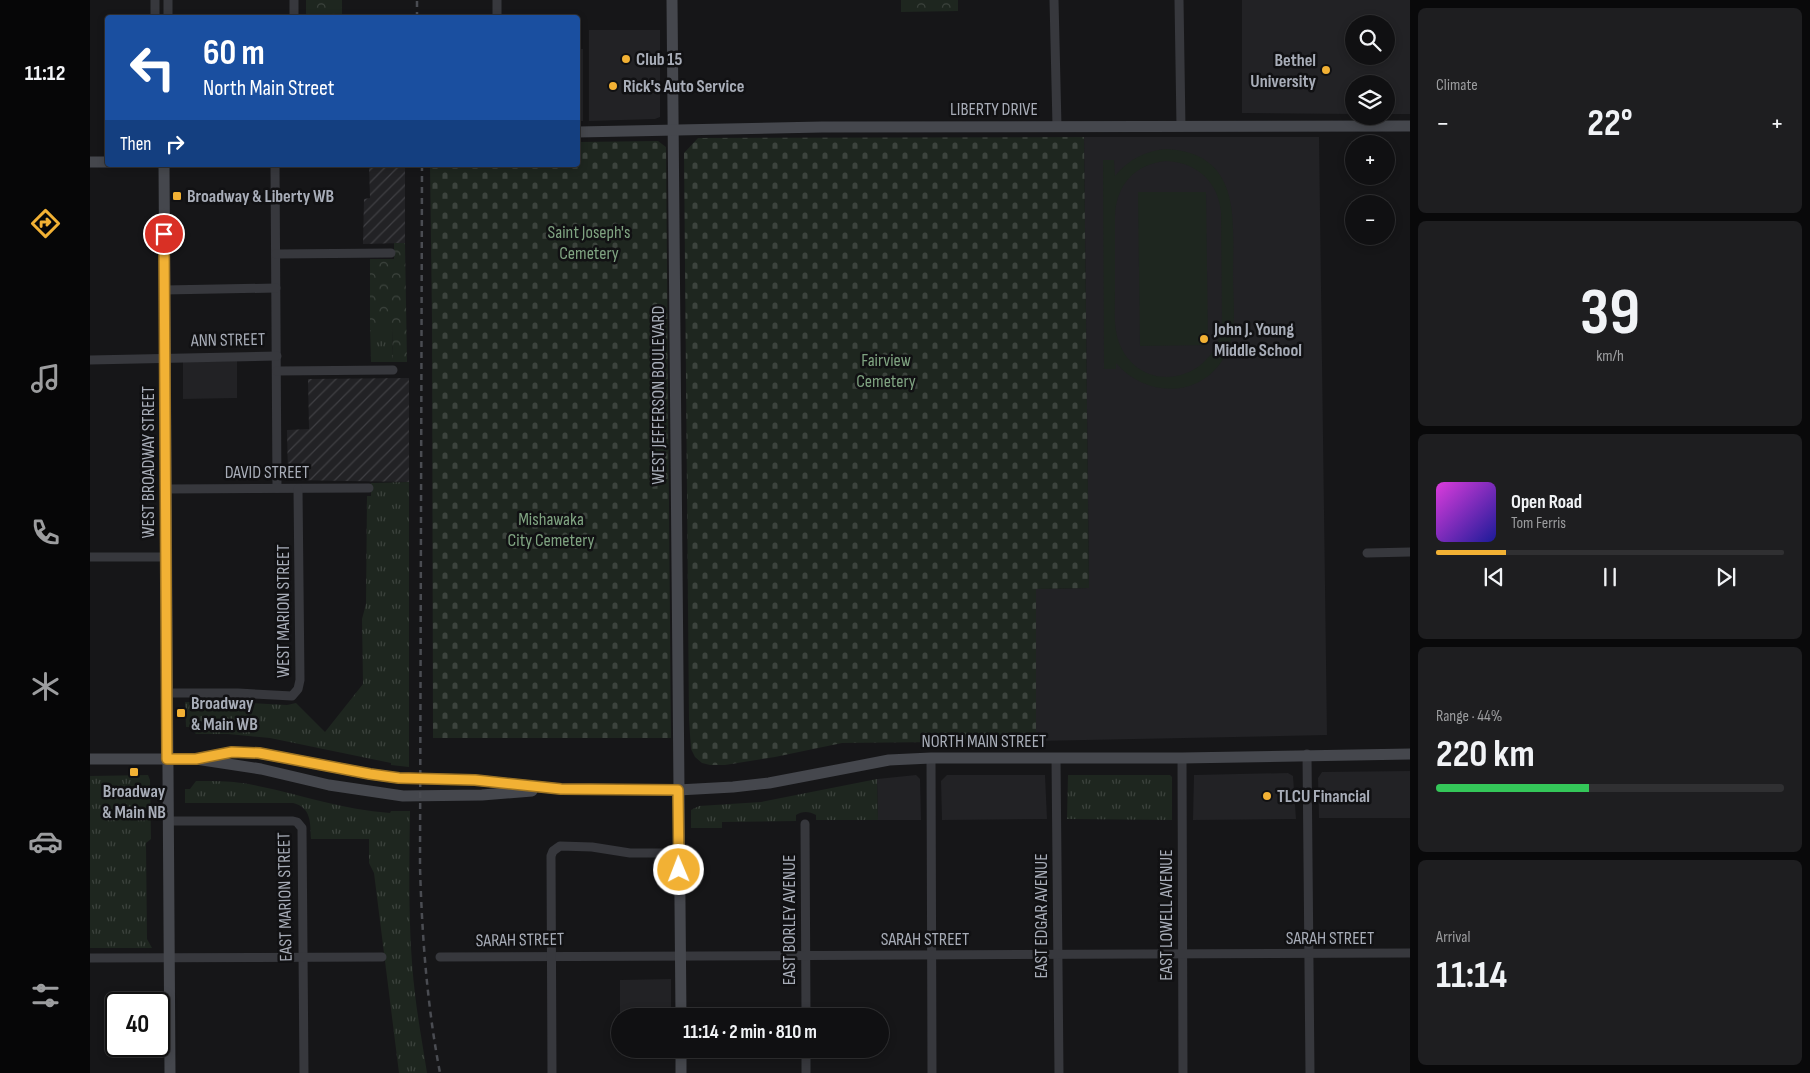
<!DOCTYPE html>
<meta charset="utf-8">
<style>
body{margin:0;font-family:"Sofia Sans Condensed",sans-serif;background:#1e1e20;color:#f1f3f6;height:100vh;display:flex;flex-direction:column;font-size:19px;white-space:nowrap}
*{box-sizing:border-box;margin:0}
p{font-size:16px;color:#9c9d9f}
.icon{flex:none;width:28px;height:28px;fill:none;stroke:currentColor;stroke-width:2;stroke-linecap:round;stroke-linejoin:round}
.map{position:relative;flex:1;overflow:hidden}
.sheet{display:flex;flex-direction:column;gap:8px;padding:8px;background:#09090a;width:400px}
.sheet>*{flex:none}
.top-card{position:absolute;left:15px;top:15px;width:475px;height:152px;border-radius:5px;box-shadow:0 2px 8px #0003,0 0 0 1px #303032;background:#1a4fa0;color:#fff;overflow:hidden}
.tools{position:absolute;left:1255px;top:15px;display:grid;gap:10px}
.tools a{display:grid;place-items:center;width:50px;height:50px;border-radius:50%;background:#101012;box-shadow:0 2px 8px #0003,0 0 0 1px #303032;font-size:25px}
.speed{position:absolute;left:15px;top:992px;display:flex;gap:10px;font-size:25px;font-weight:700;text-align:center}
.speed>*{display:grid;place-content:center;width:65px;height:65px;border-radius:50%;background:#101012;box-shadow:0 2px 8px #0003,0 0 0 1px #303032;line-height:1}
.speed .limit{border:2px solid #111;border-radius:8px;background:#fff;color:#111}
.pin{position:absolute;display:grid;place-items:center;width:42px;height:42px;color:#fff;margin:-21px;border:2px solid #fff;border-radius:50%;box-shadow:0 1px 5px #0007}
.me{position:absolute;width:55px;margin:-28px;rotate:359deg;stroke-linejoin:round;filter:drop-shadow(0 0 4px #0008)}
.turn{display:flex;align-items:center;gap:18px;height:105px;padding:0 15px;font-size:22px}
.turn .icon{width:65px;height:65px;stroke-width:2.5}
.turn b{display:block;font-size:35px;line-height:42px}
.then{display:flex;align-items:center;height:48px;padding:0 15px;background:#0003;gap:10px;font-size:19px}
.big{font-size:38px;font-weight:700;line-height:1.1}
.sheet .tile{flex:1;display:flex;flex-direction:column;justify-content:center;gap:8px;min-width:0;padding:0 18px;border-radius:8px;background:#1e1e20}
.sheet .dial{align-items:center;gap:0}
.dial b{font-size:65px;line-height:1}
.song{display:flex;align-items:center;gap:15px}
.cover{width:60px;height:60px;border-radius:8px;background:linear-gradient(135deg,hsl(300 70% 55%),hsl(240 70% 35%))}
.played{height:5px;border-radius:2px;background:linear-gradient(90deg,#f2b134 20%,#303032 20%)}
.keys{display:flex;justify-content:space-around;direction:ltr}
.heat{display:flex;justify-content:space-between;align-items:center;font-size:28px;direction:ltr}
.charge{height:8px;border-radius:4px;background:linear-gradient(90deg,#34c759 44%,#303032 0)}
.trip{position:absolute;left:521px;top:1008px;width:278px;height:50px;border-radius:25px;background:#101012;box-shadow:0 2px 8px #0003,0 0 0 1px #303032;font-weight:700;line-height:50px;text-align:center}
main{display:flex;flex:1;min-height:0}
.tabs{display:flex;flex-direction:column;width:90px;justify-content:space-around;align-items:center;background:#060607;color:#9c9d9f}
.tabs .icon{width:35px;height:35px}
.tabs .active{color:#f2b134}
.tabs b{font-size:22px;color:#f1f3f6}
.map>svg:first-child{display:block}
</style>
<main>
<nav class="tabs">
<b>11:12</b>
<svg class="icon active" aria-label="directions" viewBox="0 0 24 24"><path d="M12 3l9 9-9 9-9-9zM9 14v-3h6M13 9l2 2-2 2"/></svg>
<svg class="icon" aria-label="music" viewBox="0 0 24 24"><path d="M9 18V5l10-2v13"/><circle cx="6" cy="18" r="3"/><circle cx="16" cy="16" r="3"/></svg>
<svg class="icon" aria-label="phone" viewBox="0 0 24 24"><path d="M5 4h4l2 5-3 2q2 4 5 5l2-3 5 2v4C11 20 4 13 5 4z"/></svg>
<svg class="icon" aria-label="climate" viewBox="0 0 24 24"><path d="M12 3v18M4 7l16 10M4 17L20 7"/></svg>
<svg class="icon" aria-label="car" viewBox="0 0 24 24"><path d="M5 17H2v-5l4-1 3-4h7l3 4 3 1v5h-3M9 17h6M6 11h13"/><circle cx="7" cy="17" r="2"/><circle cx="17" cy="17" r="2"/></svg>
<svg class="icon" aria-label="filters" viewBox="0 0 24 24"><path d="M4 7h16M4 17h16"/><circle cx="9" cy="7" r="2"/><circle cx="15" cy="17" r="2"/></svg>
</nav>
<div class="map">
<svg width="1320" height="1073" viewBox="0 0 1320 1073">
<defs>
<pattern id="industrial-furrows" width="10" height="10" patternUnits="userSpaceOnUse" patternTransform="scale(1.25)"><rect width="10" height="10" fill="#222225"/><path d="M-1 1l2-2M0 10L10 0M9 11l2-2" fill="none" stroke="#3f3f43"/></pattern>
<pattern id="grass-tufts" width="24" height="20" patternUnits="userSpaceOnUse" patternTransform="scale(1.25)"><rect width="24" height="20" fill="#1e261f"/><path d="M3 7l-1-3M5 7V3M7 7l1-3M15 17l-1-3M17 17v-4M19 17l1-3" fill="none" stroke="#3c433d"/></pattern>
<pattern id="forest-crowns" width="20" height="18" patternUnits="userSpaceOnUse" patternTransform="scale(1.25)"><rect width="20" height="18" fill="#1e261f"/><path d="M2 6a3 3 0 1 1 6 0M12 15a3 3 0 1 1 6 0" fill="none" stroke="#3c433d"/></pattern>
<pattern id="cemetery-stones" width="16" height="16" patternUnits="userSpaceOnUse" patternTransform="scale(1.25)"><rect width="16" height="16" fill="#1e261f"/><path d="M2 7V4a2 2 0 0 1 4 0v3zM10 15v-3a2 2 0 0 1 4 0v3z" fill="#3c433d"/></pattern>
</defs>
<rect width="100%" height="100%" fill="#161618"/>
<g fill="#222225" fill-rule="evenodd">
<path d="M1152 0H1320V114H1296V84H1264V114L1152 113ZM1264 24H1296V56H1264Z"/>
<polygon points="499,30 570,30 570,117 565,119 499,121"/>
<rect x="488" y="49" width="5" height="72"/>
<polygon points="994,137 1229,137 1237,735 946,741 946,589 999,588"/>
<polygon points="147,361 147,398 93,399 93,362"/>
<polygon points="1320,771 1320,818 1229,818 1228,778 1232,772"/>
<polygon points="1198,773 1203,776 1206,819 1103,820 1104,775"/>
<polygon points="826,775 830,779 831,820 788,820 787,779"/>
<polygon points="857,775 955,775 957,819 852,820 851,781"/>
<polygon points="581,979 581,1016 530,1016 530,1032 530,980"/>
</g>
<g fill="url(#industrial-furrows)">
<polygon points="279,165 315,165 315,243 273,244 274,199 280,198"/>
<polygon points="319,378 319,482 201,480 198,477 197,430 219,429 218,379"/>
</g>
<g fill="url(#grass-tufts)">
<polygon points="302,325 303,362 281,362 280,326"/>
<polygon points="319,482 319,767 301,765 301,763 180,738 138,734 106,734 99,727 96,727 95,702 138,702 197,705 206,703 235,732 273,684 272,619 276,604 277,496 281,496 281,483"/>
<polygon points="58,775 60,780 61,839 56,843 57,939 62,948 0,948 0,776"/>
<polygon points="978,775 1080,775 1082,777 1082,820 977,819"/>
<path d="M787 779 788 820H726V815C719 811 712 811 706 815V821L632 822V828H601V810L609 806 671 802Z"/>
<path d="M106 781C127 781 148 781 168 786 212 795 254 810 300 813L301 811H320C319 872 318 933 325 994 328 1020 333 1047 337 1073H309L284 873 279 863V839H221C220 823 222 808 203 803H95V789H100Z"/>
</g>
<g fill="url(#forest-crowns)">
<rect x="216" y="0" width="36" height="17"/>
<polygon points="811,0 868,0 868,11 811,12"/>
<polygon points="304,243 315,243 317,362 303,362 302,326 280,326 280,259 304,259"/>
</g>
<g fill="url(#cemetery-stones)">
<polygon points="994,137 999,588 946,589 946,741 752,743 685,757 635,765 620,765 612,763 605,757 601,749 599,720 594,153 608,138"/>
<polygon points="568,141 576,147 581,738 343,738 342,319 340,165 488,165 488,142"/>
</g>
<g fill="#1e261f" fill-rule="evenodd">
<path d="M1076 149C1153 153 1143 221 1143 277 1143 303 1148 333 1135 356 1111 399 1056 398 1026 363V369H1014L1013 160H1024L1025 176C1039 159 1055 151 1076 149ZM1076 161C1106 162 1128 181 1131 212L1132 324C1127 381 1053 398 1030 345 1023 329 1025 310 1025 292 1025 267 1025 241 1025 216 1026 185 1045 164 1076 161Z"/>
<polygon points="1048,192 1116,192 1118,345 1050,346"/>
</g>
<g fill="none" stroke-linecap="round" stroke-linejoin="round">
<g stroke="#37383d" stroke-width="9">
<polyline points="65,0 65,18"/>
<polyline points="78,0 78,18"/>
<polyline points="204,0 204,18"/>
<polyline points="407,0 407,18"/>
<polyline points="964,0 967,126"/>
<polyline points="1089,0 1091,127"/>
<polyline points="185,165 187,488"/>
<polyline points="186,254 301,253"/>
<polyline points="74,290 186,288"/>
<polyline points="0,360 187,356"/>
<polyline points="187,371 303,370"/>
<polyline points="75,489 279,488"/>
<polyline points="1277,553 1320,552"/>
<polyline points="0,557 76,557"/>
<polyline points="77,693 148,693 202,696 208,689 210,680 208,489"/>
<polyline points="1217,754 1220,1073"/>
<polyline points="841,758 842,1073"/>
<polyline points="966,758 969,1073"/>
<polyline points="1092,758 1093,1073"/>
<polyline points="78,821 203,821 207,822 212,828 214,1073"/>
<polyline points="715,824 716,1016"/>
<polyline points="350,957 1320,953"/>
<polyline points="0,958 292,957"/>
<polyline points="716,1049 716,1073"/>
<polyline points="462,1073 461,856 463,851 470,846 502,847 540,853 589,853"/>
</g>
<g stroke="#45474d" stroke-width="11">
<polyline points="582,0 591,1016"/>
<polyline points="488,132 732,127 1320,126"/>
<polyline points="0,162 18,162"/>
<polyline points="74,165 80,1073"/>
<polyline points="0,759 106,759 171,769 239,785 313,796 392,795 442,791"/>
<polyline points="106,759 142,752 169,753 280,774 309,778 385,780 471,789 588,790 643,787 679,783 799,760 841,758 1092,758 1320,754"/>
<polyline points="591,1049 591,1073"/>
</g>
<g stroke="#4a4c52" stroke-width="2.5" stroke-dasharray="6 5" stroke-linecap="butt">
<polyline points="327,18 327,0"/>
<path d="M332 165 330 867C332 936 337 1005 350 1073"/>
</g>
</g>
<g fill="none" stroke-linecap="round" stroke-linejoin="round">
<defs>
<polyline id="route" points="74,234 77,759 106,759 142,752 169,753 280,774 309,778 385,780 471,789 588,790 589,870"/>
</defs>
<use href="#route" stroke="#9d7322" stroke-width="12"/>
<use href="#route" stroke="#f2b134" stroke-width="9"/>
</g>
<g fill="#f2b134" stroke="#111113" stroke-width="2">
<circle cx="536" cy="59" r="5"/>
<circle cx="1236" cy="70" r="5"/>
<circle cx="523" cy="86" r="5"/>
<rect x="82" y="191" width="10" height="10" rx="2.5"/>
<circle cx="1114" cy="339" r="5"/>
<rect x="86" y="708" width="10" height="10" rx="2.5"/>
<rect x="39" y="767" width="10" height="10" rx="2.5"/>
<circle cx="1177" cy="796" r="5"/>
</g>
<g text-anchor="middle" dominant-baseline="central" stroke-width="5" stroke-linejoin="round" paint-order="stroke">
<g font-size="18" font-weight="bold" fill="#a8adb8" stroke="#111113" text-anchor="start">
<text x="546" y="59">Club 15</text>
<text x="1226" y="60" text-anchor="end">Bethel<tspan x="1226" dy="21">University</tspan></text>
<text x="533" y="86">Rick's Auto Service</text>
<text x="97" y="196">Broadway &amp; Liberty WB</text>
<text x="1124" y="329">John J. Young<tspan x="1124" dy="21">Middle School</tspan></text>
<text x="101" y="703">Broadway<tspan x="101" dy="21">&amp; Main WB</tspan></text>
<text x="44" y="791" text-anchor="middle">Broadway<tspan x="44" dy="21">&amp; Main NB</tspan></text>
<text x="1187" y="796">TLCU Financial</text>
</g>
<g font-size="18" fill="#a8adb8" stroke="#111113">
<text x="904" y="109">LIBERTY DRIVE</text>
<text transform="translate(138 340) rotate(-1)">ANN STREET</text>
<text transform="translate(568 395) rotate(-90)">WEST JEFFERSON BOULEVARD</text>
<text transform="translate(58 462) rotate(-90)">WEST BROADWAY STREET</text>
<text x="177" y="472">DAVID STREET</text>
<text transform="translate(193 611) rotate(-90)">WEST MARION STREET</text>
<text x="894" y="741">NORTH MAIN STREET</text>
<text transform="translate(195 897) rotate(-91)">EAST MARION STREET</text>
<text transform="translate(1076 915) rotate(-90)">EAST LOWELL AVENUE</text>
<text transform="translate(951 916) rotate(-90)">EAST EDGAR AVENUE</text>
<text transform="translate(699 920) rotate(-90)">EAST BORLEY AVENUE</text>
<text x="1240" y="938">SARAH STREET</text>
<text x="835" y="939">SARAH STREET</text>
<text transform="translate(430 940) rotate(-1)">SARAH STREET</text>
</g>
<g font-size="18" fill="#7fa381" stroke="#111113">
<text x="499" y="232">Saint Joseph's<tspan x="499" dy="21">Cemetery</tspan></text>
<text x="796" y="360">Fairview<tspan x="796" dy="21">Cemetery</tspan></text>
<text x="461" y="519">Mishawaka<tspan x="461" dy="21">City Cemetery</tspan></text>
</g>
</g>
</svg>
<div class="tools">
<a><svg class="icon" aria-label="search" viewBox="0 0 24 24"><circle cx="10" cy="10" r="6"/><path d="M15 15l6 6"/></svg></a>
<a><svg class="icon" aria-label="layers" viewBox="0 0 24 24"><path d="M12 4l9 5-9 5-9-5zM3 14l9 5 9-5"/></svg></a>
<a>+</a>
<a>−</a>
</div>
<div class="speed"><div class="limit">40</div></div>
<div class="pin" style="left:74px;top:234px;background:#d93025"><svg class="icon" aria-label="arrive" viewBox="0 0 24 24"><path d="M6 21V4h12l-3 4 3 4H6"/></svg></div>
<svg class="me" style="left:589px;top:870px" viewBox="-20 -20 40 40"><circle r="17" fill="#f2b134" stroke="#fff" stroke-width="3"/><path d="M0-11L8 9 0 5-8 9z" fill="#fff"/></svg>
<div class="trip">11:14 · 2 min · 810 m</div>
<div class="top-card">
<div class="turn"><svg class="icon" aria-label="left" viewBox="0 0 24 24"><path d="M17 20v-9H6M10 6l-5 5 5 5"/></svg><div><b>60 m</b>North Main Street</div></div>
<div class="then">Then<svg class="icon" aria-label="right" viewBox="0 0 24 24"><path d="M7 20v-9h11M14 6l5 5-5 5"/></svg></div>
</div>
</div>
<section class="sheet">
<div class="tile"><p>Climate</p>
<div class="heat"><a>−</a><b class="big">22°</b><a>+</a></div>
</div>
<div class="tile dial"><b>39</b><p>km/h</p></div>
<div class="tile">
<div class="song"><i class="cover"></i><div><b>Open Road</b><p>Tom Ferris</p></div></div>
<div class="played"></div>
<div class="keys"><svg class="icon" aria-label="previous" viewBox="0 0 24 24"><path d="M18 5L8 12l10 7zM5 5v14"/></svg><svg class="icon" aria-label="pause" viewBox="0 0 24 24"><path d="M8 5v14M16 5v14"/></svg><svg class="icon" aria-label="next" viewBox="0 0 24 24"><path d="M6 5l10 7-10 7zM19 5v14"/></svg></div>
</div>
<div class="tile"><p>Range · 44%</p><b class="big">220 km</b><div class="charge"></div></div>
<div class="tile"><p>Arrival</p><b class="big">11:14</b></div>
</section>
</main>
